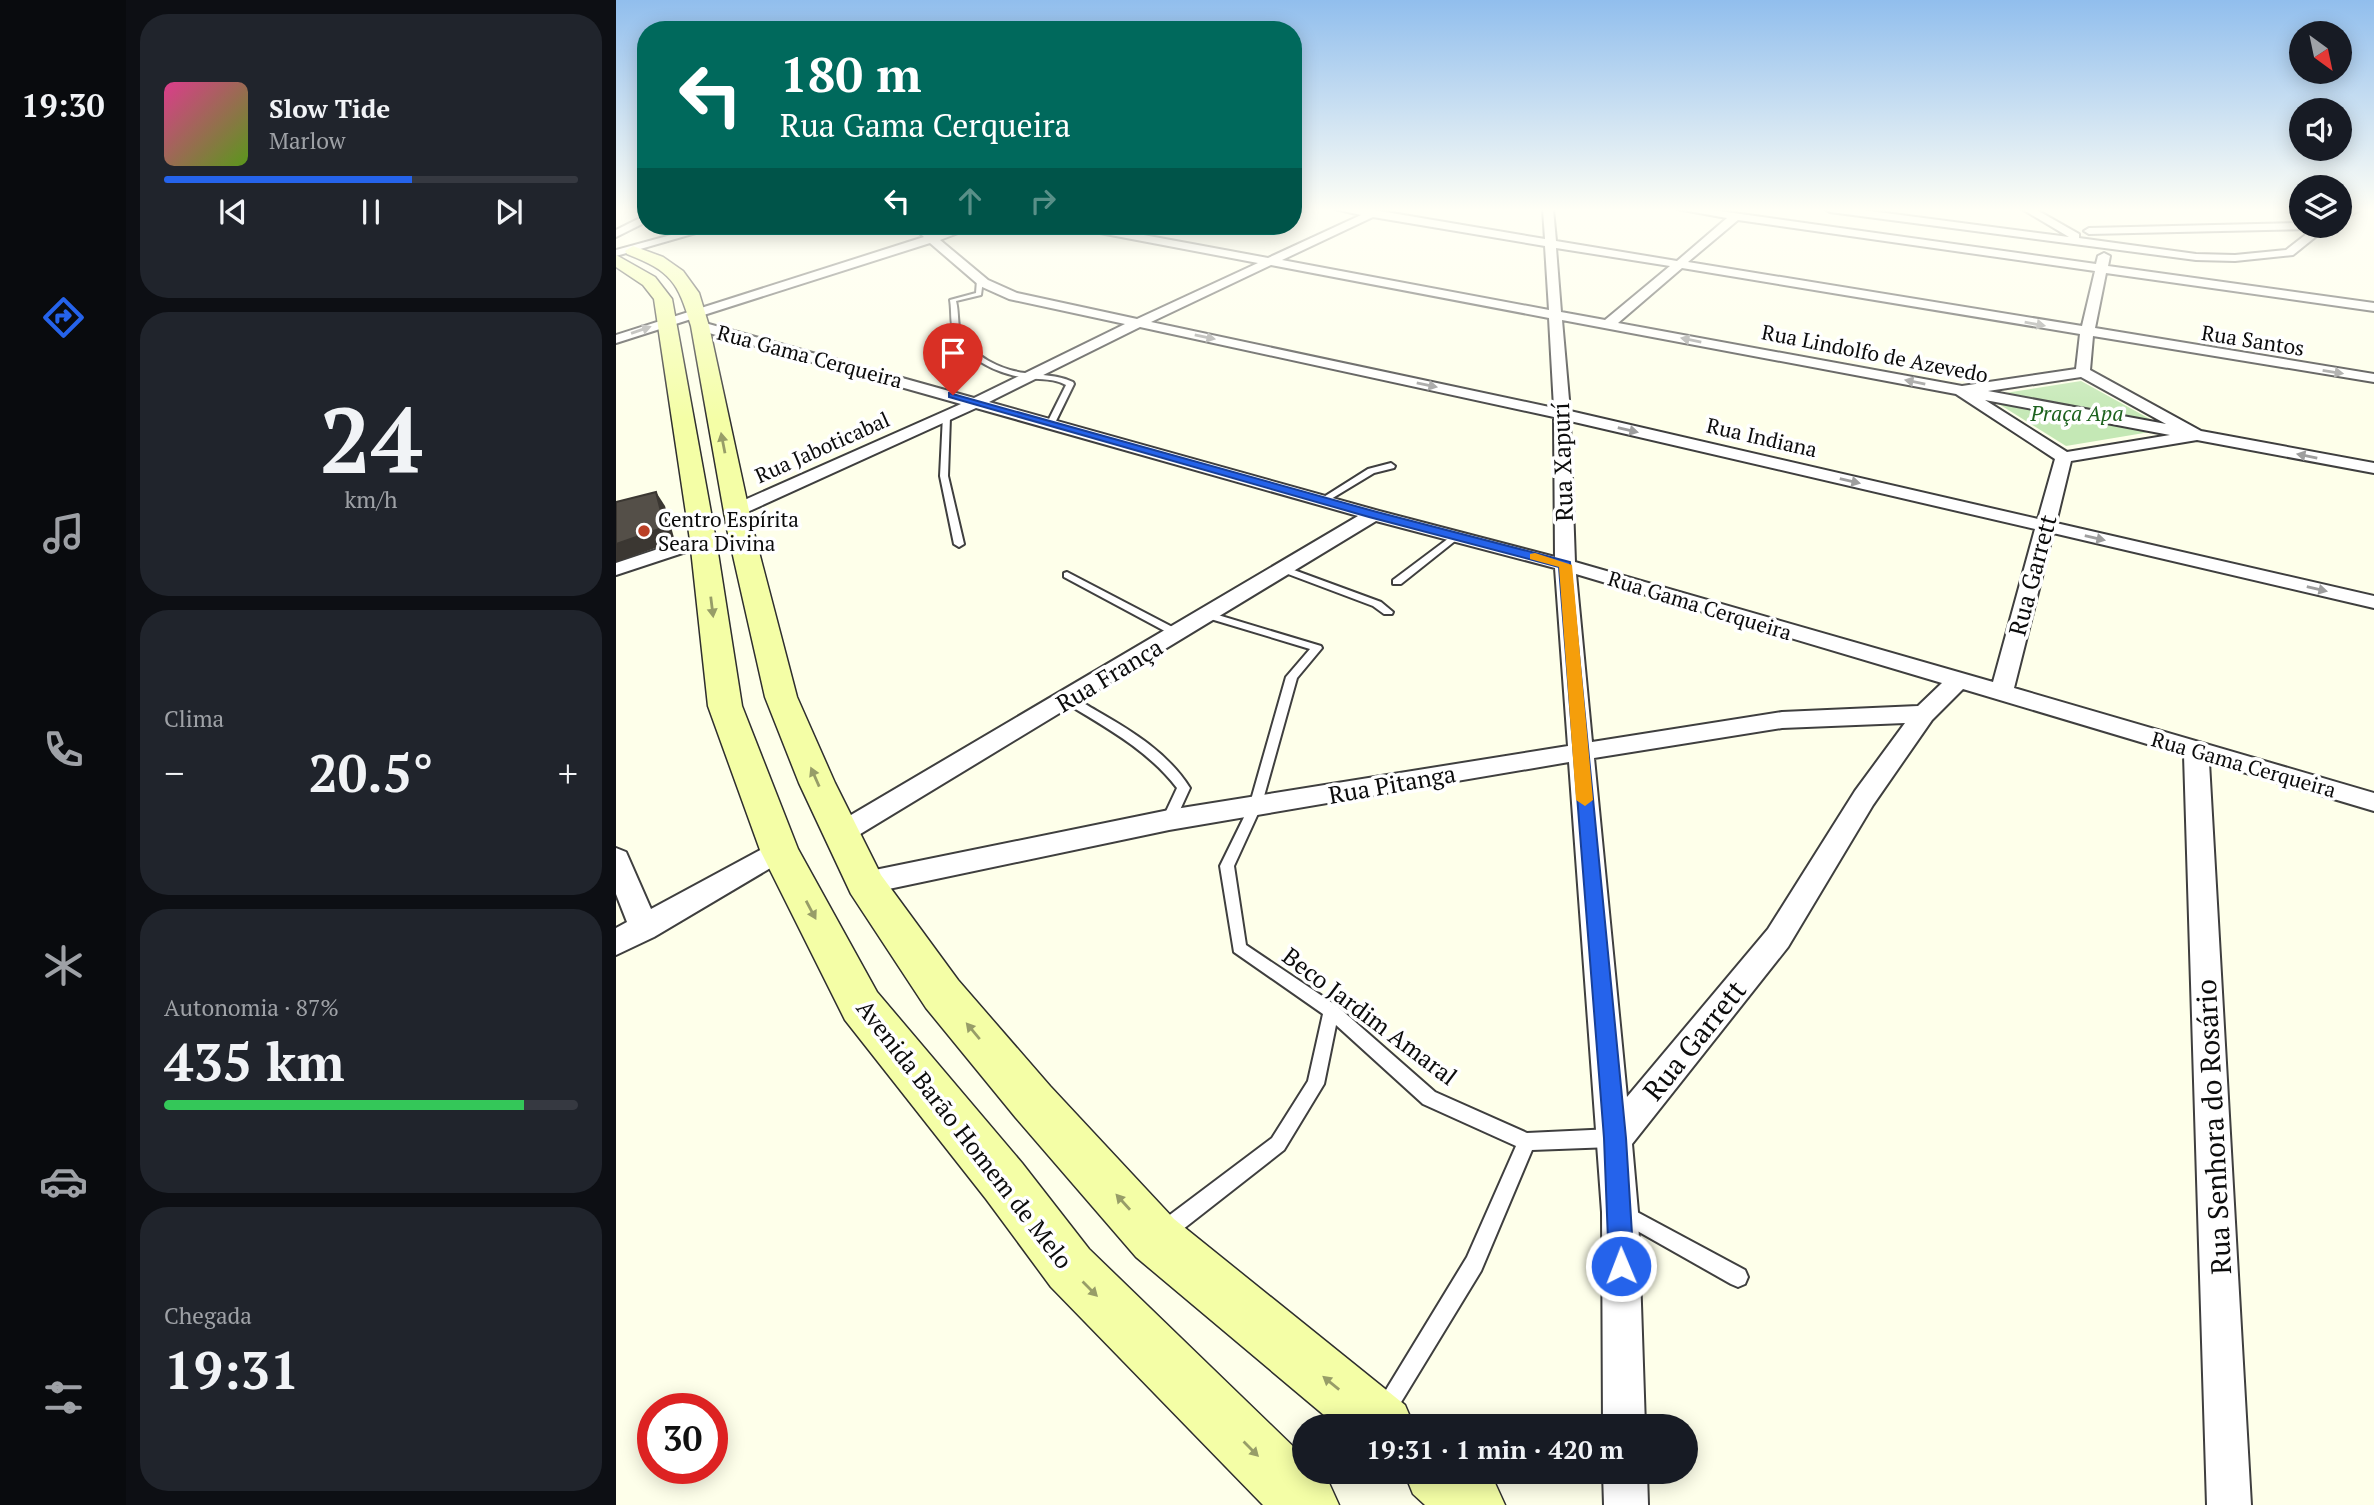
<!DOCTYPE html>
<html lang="pt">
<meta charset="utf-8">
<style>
body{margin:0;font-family:"PT Serif",serif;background:#20242c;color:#f1f3f6;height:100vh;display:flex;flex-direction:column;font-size:26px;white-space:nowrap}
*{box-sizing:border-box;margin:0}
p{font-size:23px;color:#9ea1a6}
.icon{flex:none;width:38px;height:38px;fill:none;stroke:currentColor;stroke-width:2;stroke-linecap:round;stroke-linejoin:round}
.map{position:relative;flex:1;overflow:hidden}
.side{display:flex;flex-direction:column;gap:14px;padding:14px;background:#0d0f14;width:490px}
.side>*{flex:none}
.banner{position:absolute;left:21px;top:21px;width:665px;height:214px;border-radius:28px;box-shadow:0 4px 18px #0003;background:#00695c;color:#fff;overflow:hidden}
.needle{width:46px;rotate:147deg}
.controls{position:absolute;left:1673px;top:21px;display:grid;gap:14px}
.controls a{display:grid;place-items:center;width:63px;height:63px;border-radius:50%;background:#171b24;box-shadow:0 4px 18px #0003;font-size:35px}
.speed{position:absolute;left:21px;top:1393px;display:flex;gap:14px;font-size:35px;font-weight:700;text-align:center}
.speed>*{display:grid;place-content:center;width:91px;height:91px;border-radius:50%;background:#171b24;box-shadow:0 4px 18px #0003;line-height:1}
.speed .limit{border:10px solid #d22;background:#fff;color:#111}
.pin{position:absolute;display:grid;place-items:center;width:60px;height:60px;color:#fff;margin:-72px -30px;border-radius:50% 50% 50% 0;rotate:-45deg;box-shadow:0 0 7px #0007}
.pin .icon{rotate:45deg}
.me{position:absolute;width:77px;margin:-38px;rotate:359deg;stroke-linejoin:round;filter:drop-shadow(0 0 5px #0008)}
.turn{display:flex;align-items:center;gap:24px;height:147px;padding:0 28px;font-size:32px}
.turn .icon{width:91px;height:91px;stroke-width:2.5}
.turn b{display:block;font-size:49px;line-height:60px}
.lanes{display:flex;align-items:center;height:66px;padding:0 28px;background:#0003;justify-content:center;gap:35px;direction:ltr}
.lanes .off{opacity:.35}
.big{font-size:52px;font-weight:700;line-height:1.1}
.side .card{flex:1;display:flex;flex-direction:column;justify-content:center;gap:10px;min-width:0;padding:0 24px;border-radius:28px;background:#20242c}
.side .dial{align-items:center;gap:0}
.dial b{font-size:91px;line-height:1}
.song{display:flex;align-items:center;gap:21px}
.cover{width:84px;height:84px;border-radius:10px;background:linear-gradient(135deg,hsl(330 70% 55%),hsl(90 70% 35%))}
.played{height:7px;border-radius:4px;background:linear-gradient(90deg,#2563eb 60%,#363941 60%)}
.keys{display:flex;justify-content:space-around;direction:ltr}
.heat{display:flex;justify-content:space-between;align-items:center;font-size:38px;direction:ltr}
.charge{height:10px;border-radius:5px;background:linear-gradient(90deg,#34c759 87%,#363941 0)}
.trip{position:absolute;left:676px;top:1414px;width:406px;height:70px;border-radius:35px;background:#171b24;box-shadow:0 4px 18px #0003;font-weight:700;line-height:70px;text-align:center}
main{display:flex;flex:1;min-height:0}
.tabs{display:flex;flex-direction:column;width:126px;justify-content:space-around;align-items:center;background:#090b0e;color:#9ea1a6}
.tabs .icon{width:49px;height:49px}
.tabs .current{color:#2563eb}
.tabs b{font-size:32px;color:#f1f3f6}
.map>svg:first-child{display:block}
</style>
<main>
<nav class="tabs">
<b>19:30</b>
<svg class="icon current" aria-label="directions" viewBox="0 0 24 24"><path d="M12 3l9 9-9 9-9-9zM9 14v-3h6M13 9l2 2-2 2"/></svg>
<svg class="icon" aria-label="music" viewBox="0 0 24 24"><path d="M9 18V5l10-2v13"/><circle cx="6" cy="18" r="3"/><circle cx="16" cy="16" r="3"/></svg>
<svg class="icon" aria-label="phone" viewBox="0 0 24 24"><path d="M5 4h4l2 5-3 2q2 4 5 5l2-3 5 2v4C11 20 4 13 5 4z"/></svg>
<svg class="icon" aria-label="climate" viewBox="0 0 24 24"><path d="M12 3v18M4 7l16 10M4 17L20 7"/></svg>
<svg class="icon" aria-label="car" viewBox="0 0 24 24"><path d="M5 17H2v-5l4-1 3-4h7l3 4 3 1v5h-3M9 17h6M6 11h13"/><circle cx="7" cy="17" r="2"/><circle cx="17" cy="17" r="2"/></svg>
<svg class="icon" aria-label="filters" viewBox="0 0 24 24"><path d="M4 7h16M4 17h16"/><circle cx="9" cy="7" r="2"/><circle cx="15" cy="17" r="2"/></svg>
</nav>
<section class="side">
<div class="card">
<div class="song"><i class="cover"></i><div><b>Slow Tide</b><p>Marlow</p></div></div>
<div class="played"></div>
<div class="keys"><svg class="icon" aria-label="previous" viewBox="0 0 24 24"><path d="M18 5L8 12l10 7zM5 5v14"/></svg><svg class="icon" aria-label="pause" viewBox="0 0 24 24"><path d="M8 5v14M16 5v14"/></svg><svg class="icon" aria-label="next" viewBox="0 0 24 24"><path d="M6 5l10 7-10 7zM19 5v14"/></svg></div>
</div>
<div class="card dial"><b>24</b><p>km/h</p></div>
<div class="card"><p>Clima</p>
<div class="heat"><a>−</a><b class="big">20.5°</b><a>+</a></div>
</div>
<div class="card"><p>Autonomia · 87%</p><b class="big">435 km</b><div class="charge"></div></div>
<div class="card"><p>Chegada</p><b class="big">19:31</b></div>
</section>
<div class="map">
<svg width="1758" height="1505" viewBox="0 0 1758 1505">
<rect width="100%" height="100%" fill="#feffea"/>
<polygon fill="#c4e8b5" points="1465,381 1552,429 1450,446 1370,396"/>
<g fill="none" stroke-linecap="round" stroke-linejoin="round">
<defs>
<g id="lane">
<path d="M364 278 367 280 365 295 340 301C343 312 341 324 345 334 356 356 385 370 409 373 426 376 440 374 457 382L458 384 438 425 431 423 450 385C437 378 426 380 412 378 384 375 350 360 338 333 334 323 336 311 334 300L360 293 361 280Z"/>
<polygon points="327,415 334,417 332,476 348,544 343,547 338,544 324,476"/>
<polygon points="775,463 779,466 778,468 758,473 710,502 703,500 752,469"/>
<polygon points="841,532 846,535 844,537 785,584 777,584 777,580"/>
<polygon points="667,566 765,602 777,612 776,614 768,614 757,606 664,571 664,567"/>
<polygon points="451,572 566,632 567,634 566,636 558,636 448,577 448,573"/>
<polygon points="592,612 705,646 706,648 681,678 645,807 618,866 630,945 721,1006 819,1092 911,1133 996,1129 1002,1132 1005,1138 1002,1144 996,1147 916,1150 865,1271 776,1417 769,1420 762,1417 759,1410 762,1403 851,1257 900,1146 807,1104 720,1025 708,1084 668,1150 557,1237 550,1239 543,1237 541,1230 543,1223 656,1138 692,1081 707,1014 618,952 604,866 633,807 670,677 694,649 588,617 588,613"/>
<path d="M452 695C462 699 472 706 481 711 516 731 552 753 574 788L558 823H548L546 820 561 788C532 750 489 727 448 702L446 699 448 696Z"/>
<polygon points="1008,1205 1129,1270 1132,1277 1129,1284 1122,1287 1115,1284 1002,1220 999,1214 1002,1208"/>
</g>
<g id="street">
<path d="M719 209 758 210 929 239 927 209H937L940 241 1061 261 1111 218 1061 209H1089L1480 264 1482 256 1488 253 1494 256 1492 266 1758 303V311L1490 273 1479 328 1758 374V382L1477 336 1474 370 1585 431 1758 463V473L1581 440 1455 461 1440 523 1758 596V608L1437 533 1398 688 1758 793V811L1593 762 1635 1505H1591L1568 755 1347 689 1316 720 1257 805 1172 947 1016 1144 1022 1212 1029 1426H987L986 1212 953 762 553 830 249 894 239 891 235 883 239 875 249 872 553 810 952 746 939 568 760 521 236 839 227 842 218 839 214 832 218 825 742 516 360 408 127 514H115L112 510 115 506 345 404 79 329V323H89L358 398 509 324 393 299 364 286 314 243 0 343V335L308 237 296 226H307L317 234 345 226H360L324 240 372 280 401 293 521 319 642 263 463 229 458 226H479L652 258 745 215ZM757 217 929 246 933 310 666 260ZM1122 220 1479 271 1466 326 1072 262ZM940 248 1054 266 989 320 945 312ZM655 265 933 318 938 408 535 322ZM1066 268 1464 334 1460 369 1346 386 1002 323ZM946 320 1340 394 1439 459 1422 519 954 411ZM524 327 938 417 939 557 763 511 373 402ZM1465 377 1550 424 1372 391ZM1369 400 1554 435 1451 452ZM954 421 1419 529 1377 682 959 562ZM960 574 1326 683 1302 706 1166 712 976 742ZM1289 723 1239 791 1152 929 1011 1097 978 758 1166 728Z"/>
<polygon points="1209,209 1239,209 1453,237 1406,209 1419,209 1463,234 1463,238 1580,254 1619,255 1670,250 1697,229 1473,234 1468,231 1473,228 1685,223 1685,226 1713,226 1677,255 1619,261 1580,260 1214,212"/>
<polygon points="1733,209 1746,209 1724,221 1724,214"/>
<polygon points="30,215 30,222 0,237 0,230"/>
<polygon points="88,226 104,226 0,256 0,250"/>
<polygon points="87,534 96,540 94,544 0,575 0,563"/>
<polygon points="163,840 173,843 177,850 173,857 38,937 0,955 0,928 11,922 0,894 0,848 10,852 35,909"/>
<polygon points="987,1472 1031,1472 1032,1505 988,1505"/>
</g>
<g id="secondary">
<path d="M17 246 47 257 67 271 83 293 93 326 137 529 181 697 219 783 265 875 342 980 434 1086 558 1219 789 1405 798 1426H721L520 1257 400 1118 310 1008 235 894 183 783 149 697 111 529 75 326C62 282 55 271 11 254L9 251Z"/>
<polygon points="0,255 39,277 56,299 100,540 126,706 182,849 261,992 406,1163 473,1249 688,1457 688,1472 702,1472 713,1483 723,1505 647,1505 435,1287 370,1199 229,1020 144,850 92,706 74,540 38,299 27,285 0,267"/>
<polygon points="788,1472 867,1472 879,1483 889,1505 809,1505 797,1494"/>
</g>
</defs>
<use href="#lane" stroke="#3f3f3f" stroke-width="4"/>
<use href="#street" stroke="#3f3f3f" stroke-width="4"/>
<use href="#secondary" stroke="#2e2e2e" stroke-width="3"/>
<use href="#lane" fill="#fff" fill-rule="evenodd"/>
<use href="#street" fill="#fff" fill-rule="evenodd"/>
<use href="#secondary" fill="#f4fea6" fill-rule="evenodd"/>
</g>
<polygon fill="#3b3732" points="40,492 49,506 59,541 0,562 0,544"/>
<polygon fill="#544f48" stroke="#3b3732" stroke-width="2" points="40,492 49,527 0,544 0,502"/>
<defs><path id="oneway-solid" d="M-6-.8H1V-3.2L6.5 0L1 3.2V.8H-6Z" transform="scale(1.75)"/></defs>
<g fill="#9e9e9e">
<use href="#oneway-solid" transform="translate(1419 324) rotate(10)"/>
<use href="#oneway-solid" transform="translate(25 330) rotate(-19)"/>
<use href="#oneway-solid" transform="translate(589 337) rotate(12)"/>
<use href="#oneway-solid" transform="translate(1075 340) rotate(-169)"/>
<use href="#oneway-solid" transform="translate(1717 372) rotate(9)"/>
<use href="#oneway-solid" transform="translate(1299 382) rotate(-169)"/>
<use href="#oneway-solid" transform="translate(811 385) rotate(12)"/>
<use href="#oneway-solid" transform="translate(1012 430) rotate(13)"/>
<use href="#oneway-solid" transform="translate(1691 456) rotate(-169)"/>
<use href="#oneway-solid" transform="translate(1234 481) rotate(13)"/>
<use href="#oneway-solid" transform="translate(1479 538) rotate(13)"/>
<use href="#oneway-solid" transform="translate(1701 589) rotate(13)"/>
</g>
<g fill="#979d68">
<use href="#oneway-solid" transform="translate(107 443) rotate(-101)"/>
<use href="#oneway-solid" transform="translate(96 607) rotate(83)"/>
<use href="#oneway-solid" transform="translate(199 777) rotate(-114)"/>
<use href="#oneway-solid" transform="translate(195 910) rotate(62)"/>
<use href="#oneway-solid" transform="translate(357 1031) rotate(-130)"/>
<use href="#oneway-solid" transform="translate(507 1202) rotate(-132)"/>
<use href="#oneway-solid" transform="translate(474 1289) rotate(45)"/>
<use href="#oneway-solid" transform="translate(715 1383) rotate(-141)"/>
<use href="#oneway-solid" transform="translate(635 1449) rotate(45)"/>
</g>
<linearGradient id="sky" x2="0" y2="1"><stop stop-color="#91beed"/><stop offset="0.5" stop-color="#fffff6"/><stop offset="1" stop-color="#fffff6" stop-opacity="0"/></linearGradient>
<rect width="1758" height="420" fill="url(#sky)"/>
<polygon fill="#2563eb" stroke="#184099" stroke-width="2" points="333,393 761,512 954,562 1010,1138 1018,1266 1014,1275 1005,1278 997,1275 993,1266 988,1138 943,567 753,517 333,397"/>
<polygon fill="#f59e0b" points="919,553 956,565 977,800 969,806 960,800 943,567 914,559 914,554"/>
<circle fill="#ba3f25" stroke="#fff" stroke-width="2.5" cx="28" cy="531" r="7"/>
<g text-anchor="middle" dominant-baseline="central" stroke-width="7" stroke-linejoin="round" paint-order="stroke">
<g font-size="21" fill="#0c0c0c" stroke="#fff">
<text transform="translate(1637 340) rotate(9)">Rua Santos</text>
<text transform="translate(1259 353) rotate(11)">Rua Lindolfo de Azevedo</text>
<text transform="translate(194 356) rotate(15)">Rua Gama Cerqueira</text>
<text transform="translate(1146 437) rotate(13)">Rua Indiana</text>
<text transform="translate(206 447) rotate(-24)">Rua Jaboticabal</text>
<text transform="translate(1084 605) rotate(17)">Rua Gama Cerqueira</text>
<text transform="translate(1628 764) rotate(16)">Rua Gama Cerqueira</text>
</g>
<g font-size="21" font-style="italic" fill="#1d621e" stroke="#fff">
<text x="1461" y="413">Praça Apa</text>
</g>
<g font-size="21" fill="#0c0c0c" stroke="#fff" text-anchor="start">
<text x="42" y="519">Centro Espírita<tspan x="42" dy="24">Seara Divina</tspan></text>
</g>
<g font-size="24" fill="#0c0c0c" stroke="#fff">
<text transform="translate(946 462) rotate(-92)">Rua Xapurí</text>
<text transform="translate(1416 575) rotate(-75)">Rua Garrett</text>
<text transform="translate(493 675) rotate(-31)">Rua França</text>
<text transform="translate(776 784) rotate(-10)">Rua Pitanga</text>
<text transform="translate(754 1016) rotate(37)">Beco Jardim Amaral</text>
<text transform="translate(349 1134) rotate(52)">Avenida Barão Homem de Melo</text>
</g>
<g font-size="28" fill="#0c0c0c" stroke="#fff">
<text transform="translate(1078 1040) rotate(-51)">Rua Garrett</text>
<text transform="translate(1597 1127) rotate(-93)">Rua Senhora do Rosário</text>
</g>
</g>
</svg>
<div class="controls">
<a><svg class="needle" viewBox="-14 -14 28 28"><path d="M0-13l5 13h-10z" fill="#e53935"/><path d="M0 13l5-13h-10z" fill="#9ea1a6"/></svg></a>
<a><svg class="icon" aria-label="sound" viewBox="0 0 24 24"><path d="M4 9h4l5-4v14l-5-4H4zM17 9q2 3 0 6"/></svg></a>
<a><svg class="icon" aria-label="layers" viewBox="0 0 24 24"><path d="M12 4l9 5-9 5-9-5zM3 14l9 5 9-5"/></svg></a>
</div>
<div class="speed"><div class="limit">30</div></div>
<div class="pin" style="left:337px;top:395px;background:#d93025"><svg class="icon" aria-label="arrive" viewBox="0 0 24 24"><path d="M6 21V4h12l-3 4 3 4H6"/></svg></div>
<svg class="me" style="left:1005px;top:1266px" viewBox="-20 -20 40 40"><circle r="17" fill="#2563eb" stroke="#fff" stroke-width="3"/><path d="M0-11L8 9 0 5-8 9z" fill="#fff"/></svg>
<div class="trip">19:31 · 1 min · 420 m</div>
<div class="banner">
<div class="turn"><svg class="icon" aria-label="left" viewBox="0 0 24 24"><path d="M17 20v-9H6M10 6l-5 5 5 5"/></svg><div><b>180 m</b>Rua Gama Cerqueira</div></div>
<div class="lanes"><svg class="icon" aria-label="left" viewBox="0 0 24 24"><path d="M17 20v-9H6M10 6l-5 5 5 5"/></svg><svg class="icon off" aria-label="ahead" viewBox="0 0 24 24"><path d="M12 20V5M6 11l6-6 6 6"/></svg><svg class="icon off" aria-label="right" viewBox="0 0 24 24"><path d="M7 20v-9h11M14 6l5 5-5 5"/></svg></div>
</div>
</div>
</main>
